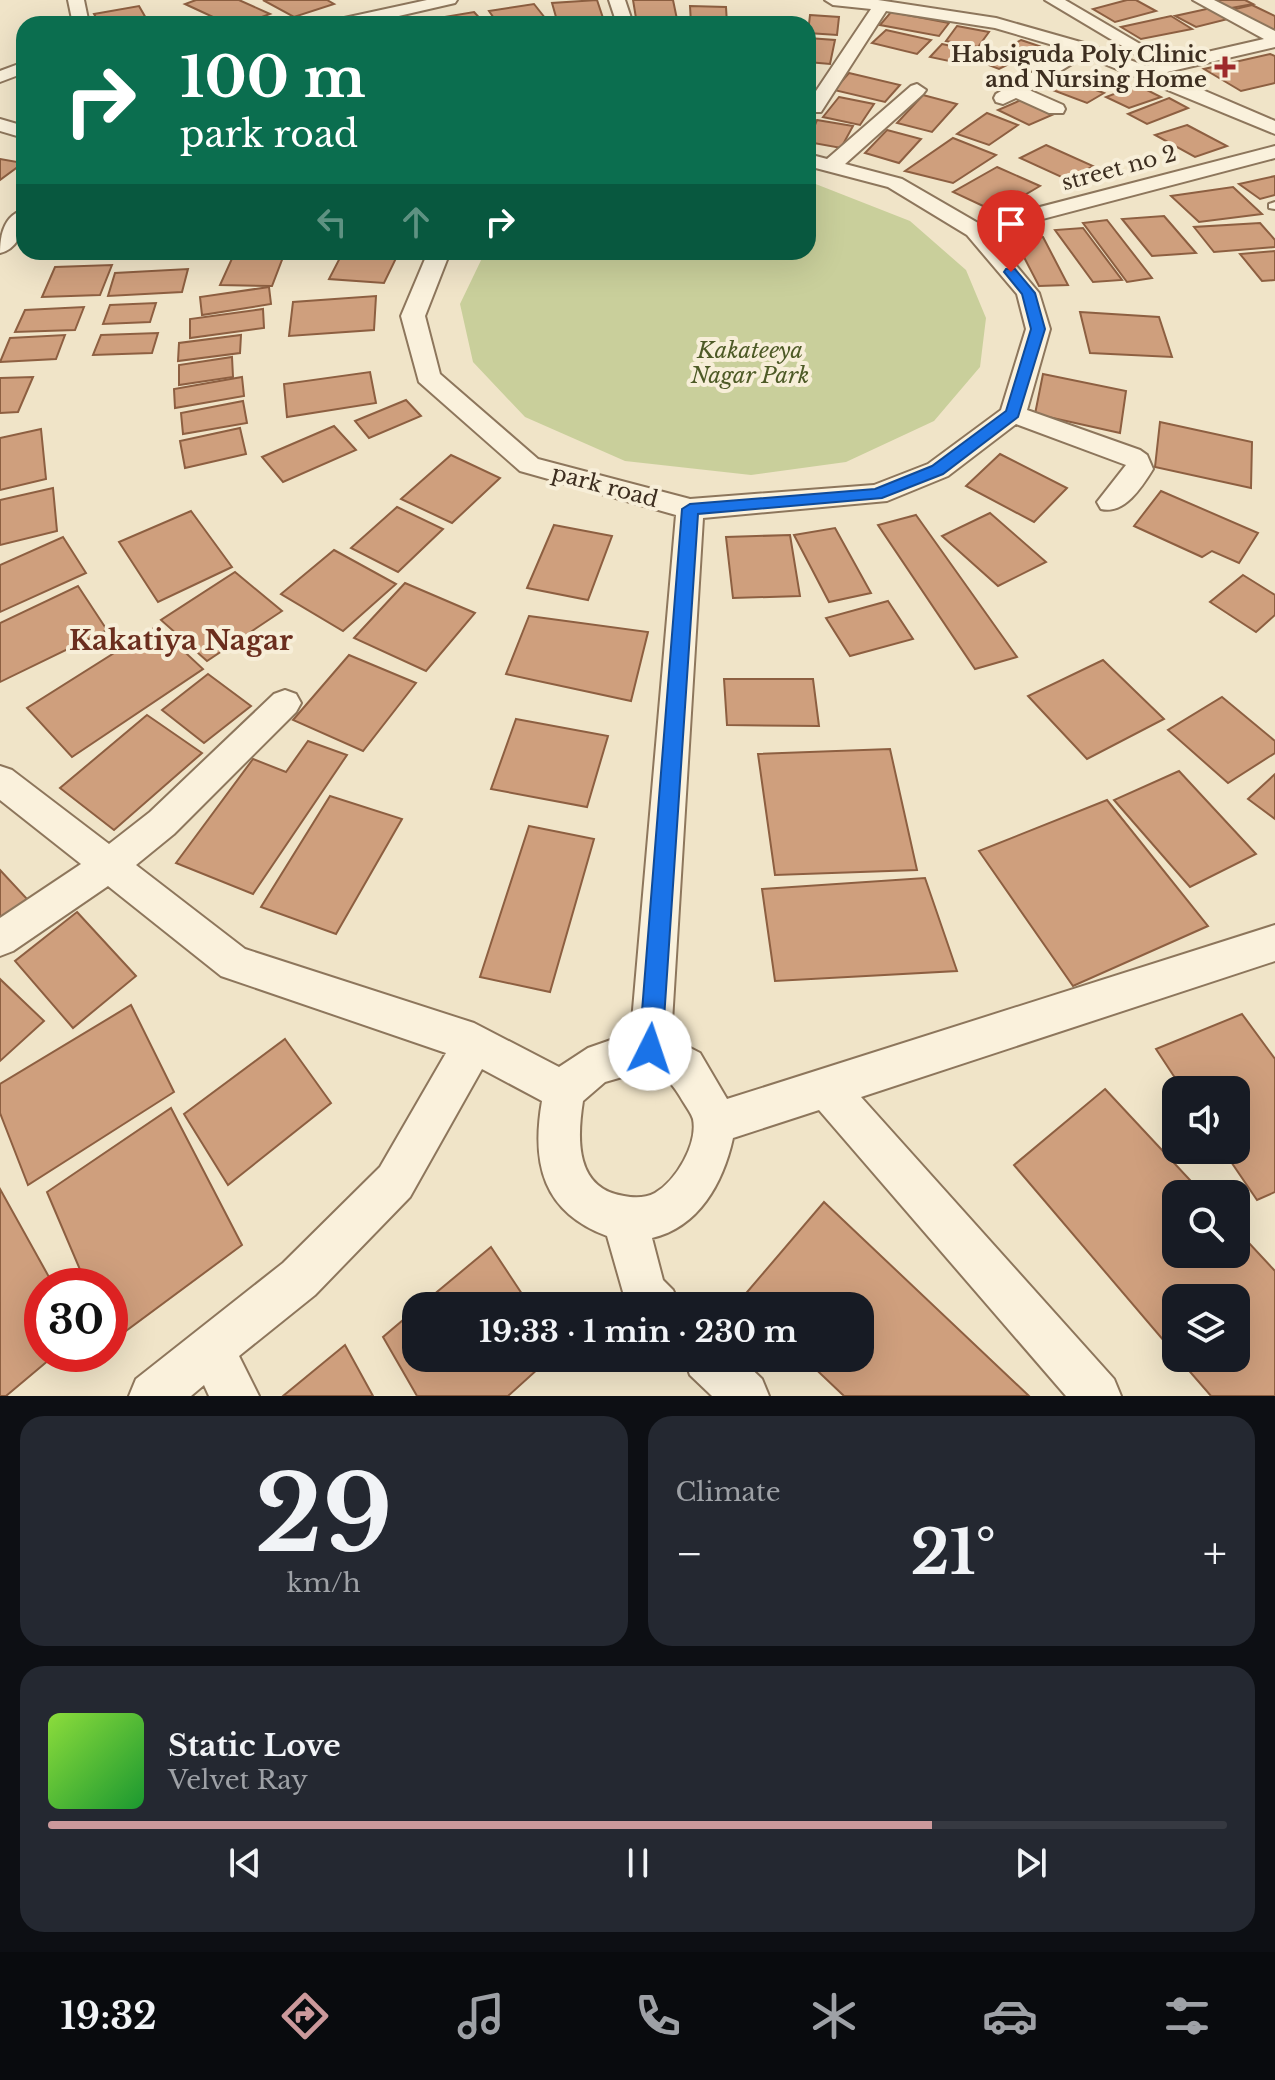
<!DOCTYPE html>
<meta charset="utf-8">
<style>
body{margin:0;font-family:"Libre Baskerville",serif;background:#242831;color:#f1f3f6;height:100vh;display:flex;flex-direction:column;font-size:30px;white-space:nowrap}
*{box-sizing:border-box;margin:0}
p{font-size:26px;color:#9ea1a6}
.icon{flex:none;width:44px;height:44px;fill:none;stroke:currentColor;stroke-width:2;stroke-linecap:round;stroke-linejoin:round}
.map{position:relative;height:1396px;overflow:hidden}
.panel{display:flex;flex-direction:column;gap:20px;padding:20px;background:#0d0f14;flex:1}
.panel>*{flex:none}
.hud{position:absolute;left:16px;top:16px;width:800px;height:244px;border-radius:24px;box-shadow:0 8px 32px #0002;background:#0b6e4f;color:#fff;overflow:hidden}
.tools{position:absolute;left:1162px;top:1076px;display:grid;gap:16px}
.tools a{display:grid;place-items:center;width:88px;height:88px;border-radius:16px;background:#171b24;box-shadow:0 8px 32px #0002;font-size:40px}
.speed{position:absolute;left:24px;top:1268px;display:flex;gap:16px;font-size:40px;font-weight:700;text-align:center}
.speed>*{display:grid;place-content:center;width:104px;height:104px;border-radius:50%;background:#171b24;box-shadow:0 8px 32px #0002;line-height:1}
.speed .limit{border:12px solid #d22;background:#fff;color:#111}
.pin{position:absolute;display:grid;place-items:center;width:68px;height:68px;color:#fff;margin:-82px -34px;border-radius:50% 50% 50% 0;rotate:-45deg;box-shadow:0 0 8px #0007}
.pin .icon{rotate:45deg}
.me{position:absolute;width:88px;margin:-44px;rotate:4deg;stroke-linejoin:round;filter:drop-shadow(0 0 6px #0008)}
.turn{display:flex;align-items:center;gap:28px;height:168px;padding:0 32px;font-size:36px}
.turn .icon{width:104px;height:104px;stroke-width:2.5}
.turn b{display:block;font-size:56px;line-height:68px}
.lanes{display:flex;align-items:center;height:76px;padding:0 32px;background:#0003;justify-content:center;gap:40px;direction:ltr}
.lanes .off{opacity:.35}
.big{font-size:60px;font-weight:700;line-height:1.1}
.panel .card{flex:1;display:flex;flex-direction:column;justify-content:center;gap:12px;min-width:0;padding:0 28px;border-radius:24px;background:#242831}
.panel .dial{align-items:center;gap:0}
.dial b{font-size:104px;line-height:1}
.song{display:flex;align-items:center;gap:24px}
.cover{width:96px;height:96px;border-radius:12px;background:linear-gradient(135deg,hsl(90 70% 55%),hsl(130 70% 35%))}
.played{height:8px;border-radius:4px;background:linear-gradient(90deg,#cc999b 75%,#363941 75%)}
.keys{display:flex;justify-content:space-around;direction:ltr}
.heat{display:flex;justify-content:space-between;align-items:center;font-size:44px;direction:ltr}
.panel .tiles{flex:1;display:grid;gap:20px;grid-template-columns:1fr 1fr}
.card:last-child{grid-column:span 2}
.trip{position:absolute;left:402px;top:1292px;width:472px;height:80px;border-radius:24px;background:#171b24;box-shadow:0 8px 32px #0002;font-weight:700;line-height:80px;text-align:center}
.dock{display:flex;height:128px;justify-content:space-around;align-items:center;background:#090b0e;color:#9ea1a6}
.dock .icon{width:56px;height:56px}
.dock .selected{color:#cc999b}
.dock b{font-size:36px;color:#f1f3f6}
.map>svg:first-child{display:block}
</style>
<div class="map">
<svg width="1275" height="1396" viewBox="0 0 1275 1396">
<rect width="100%" height="100%" fill="#f0e4c8"/>
<polygon fill="#c9cf9b" points="808,181 910,221 966,270 986,318 980,367 934,421 846,462 751,475 625,461 525,417 473,362 460,304 485,252 808,252"/>
<g fill="#cf9f7d" stroke="#8d5f41" stroke-width="2">
<polygon points="196,0 239,0 270,14 243,24 228,24 185,4"/>
<polygon points="263,0 327,0 334,4 294,17"/>
<polygon points="597,0 605,24 558,24 552,3"/>
<polygon points="633,0 673,0 678,24 637,24"/>
<polygon points="1127,0 1136,0 1156,11 1115,22 1093,9"/>
<polygon points="1208,0 1245,0 1253,4 1226,9"/>
<polygon points="534,4 549,23 498,24 489,11"/>
<polygon points="1252,5 1275,16 1275,30 1268,32 1227,11"/>
<polygon points="139,6 147,20 100,24 94,14"/>
<polygon points="690,6 726,7 727,24 691,24"/>
<polygon points="1211,8 1232,18 1196,27 1175,16"/>
<polygon points="474,12 485,24 430,24 427,20"/>
<polygon points="891,12 949,23 939,36 880,25"/>
<polygon points="810,15 839,17 837,35 808,33"/>
<polygon points="1171,16 1192,29 1141,39 1121,27"/>
<polygon points="957,26 989,32 978,47 946,41"/>
<polygon points="886,30 931,40 917,54 872,43"/>
<polygon points="808,38 835,40 830,64 808,62"/>
<polygon points="1021,40 1039,46 1021,57 1003,50"/>
<polygon points="942,44 974,51 963,64 930,57"/>
<polygon points="994,53 1015,61 999,69 978,61"/>
<polygon points="1270,54 1275,56 1275,83 1241,91 1204,69"/>
<polygon points="849,73 900,85 885,102 834,90"/>
<polygon points="1058,76 1104,93 1087,103 1042,86"/>
<polygon points="1137,85 1161,97 1129,108 1106,97"/>
<polygon points="923,95 957,104 932,132 897,123"/>
<polygon points="839,97 874,104 860,125 823,117"/>
<polygon points="1169,98 1188,108 1147,124 1128,114"/>
<polygon points="1021,100 1052,115 1029,125 998,110"/>
<polygon points="987,113 1018,125 989,145 957,134"/>
<polygon points="817,120 853,126 841,148 808,142"/>
<polygon points="1187,125 1227,146 1195,157 1155,135"/>
<polygon points="887,130 921,139 899,163 865,153"/>
<polygon points="953,138 996,155 953,183 905,171"/>
<polygon points="1046,145 1093,166 1068,180 1020,158"/>
<polygon points="0,159 23,163 0,180"/>
<polygon points="997,167 1040,186 996,212 953,192"/>
<polygon points="1275,176 1275,195 1260,199 1239,184"/>
<polygon points="1233,187 1262,214 1199,222 1171,196"/>
<polygon points="1164,216 1196,253 1152,256 1122,219"/>
<polygon points="1107,220 1152,278 1127,282 1083,223"/>
<polygon points="1260,223 1275,240 1275,247 1214,252 1194,227"/>
<polygon points="1083,228 1122,280 1093,282 1055,230"/>
<polygon points="1043,237 1068,285 1039,286 1014,238"/>
<polygon points="1275,251 1275,280 1262,281 1240,254"/>
<polygon points="235,252 285,252 272,286 220,285"/>
<polygon points="343,252 399,252 384,283 329,279"/>
<polygon points="112,265 100,295 42,297 55,267"/>
<polygon points="188,269 182,292 108,296 115,273"/>
<polygon points="269,287 271,304 202,315 200,297"/>
<polygon points="376,296 374,330 289,336 293,302"/>
<polygon points="156,303 150,322 103,324 110,305"/>
<polygon points="84,307 75,330 15,332 25,310"/>
<polygon points="263,309 264,328 190,338 190,319"/>
<polygon points="1080,312 1159,317 1172,357 1090,353"/>
<polygon points="158,333 152,353 93,355 101,335"/>
<polygon points="65,335 56,359 0,362 10,338"/>
<polygon points="241,335 240,353 178,361 179,343"/>
<polygon points="232,357 233,377 179,385 179,365"/>
<polygon points="370,372 376,403 287,417 284,384"/>
<polygon points="1043,374 1126,391 1120,433 1035,414"/>
<polygon points="33,377 18,412 0,413 0,378"/>
<polygon points="242,377 244,396 175,408 174,389"/>
<polygon points="406,400 421,416 369,438 355,421"/>
<polygon points="243,401 247,423 183,434 181,413"/>
<polygon points="1160,422 1252,442 1251,488 1155,467"/>
<polygon points="334,426 356,450 283,482 262,457"/>
<polygon points="240,428 246,454 185,468 180,441"/>
<polygon points="41,429 46,479 0,490 0,438"/>
<polygon points="1000,454 1067,488 1034,522 966,486"/>
<polygon points="451,455 500,478 452,523 401,499"/>
<polygon points="53,488 57,531 0,545 0,500"/>
<polygon points="1161,491 1258,533 1239,563 1212,551 1202,557 1134,526"/>
<polygon points="397,507 443,529 398,572 351,548"/>
<polygon points="191,511 232,567 158,602 119,542"/>
<polygon points="990,513 1046,562 998,586 942,536"/>
<polygon points="916,515 1017,657 975,669 878,525"/>
<polygon points="554,525 612,536 588,600 527,588"/>
<polygon points="835,528 871,593 829,602 794,535"/>
<polygon points="790,535 800,596 733,598 726,537"/>
<polygon points="63,537 86,573 0,612 0,565"/>
<polygon points="334,550 396,584 343,631 281,594"/>
<polygon points="235,572 282,611 207,661 161,620"/>
<polygon points="1243,575 1275,595 1275,615 1256,632 1210,602"/>
<polygon points="405,583 475,613 426,671 354,638"/>
<polygon points="78,586 107,630 0,682 0,623"/>
<polygon points="888,601 913,639 850,656 826,618"/>
<polygon points="529,616 648,632 631,701 506,674"/>
<polygon points="157,626 203,669 72,757 27,708"/>
<polygon points="349,655 416,683 363,751 293,720"/>
<polygon points="1103,660 1164,719 1087,759 1028,696"/>
<polygon points="208,674 251,706 204,743 162,710"/>
<polygon points="724,679 813,679 819,726 727,725"/>
<polygon points="1222,697 1275,741 1275,753 1228,783 1168,730"/>
<polygon points="147,715 202,753 114,830 60,788"/>
<polygon points="516,719 608,736 587,807 491,789"/>
<polygon points="308,741 347,755 253,894 176,863 253,759 286,772"/>
<polygon points="890,749 917,870 775,875 758,754"/>
<polygon points="1179,771 1256,854 1190,887 1114,800"/>
<polygon points="1275,774 1275,819 1248,799"/>
<polygon points="330,796 402,819 336,934 261,907"/>
<polygon points="1107,800 1208,926 1073,986 979,851"/>
<polygon points="529,826 594,839 550,992 480,977"/>
<polygon points="0,870 28,900 0,921"/>
<polygon points="925,878 957,971 775,981 762,889"/>
<polygon points="77,912 136,976 73,1028 15,961"/>
<polygon points="0,979 44,1021 0,1061"/>
<polygon points="131,1005 174,1092 28,1185 0,1113 0,1084"/>
<polygon points="1242,1014 1275,1059 1275,1192 1257,1200 1223,1150 1236,1150 1236,1090 1183,1090 1156,1049"/>
<polygon points="285,1039 331,1103 228,1185 184,1114"/>
<polygon points="1105,1089 1203,1194 1176,1194 1176,1254 1236,1254 1236,1229 1275,1271 1275,1396 1211,1396 1178,1358 1236,1358 1236,1298 1176,1298 1176,1355 1014,1165"/>
<polygon points="171,1108 242,1245 111,1342 110,1286 87,1286 47,1192"/>
<polygon points="0,1189 54,1286 42,1286 42,1354 56,1354 6,1396 0,1396"/>
<polygon points="824,1202 1029,1396 844,1396 804,1358 860,1358 860,1306 750,1306 742,1298"/>
<polygon points="491,1247 530,1306 420,1306"/>
<polygon points="416,1309 416,1358 550,1358 508,1396 417,1396 383,1337"/>
<polygon points="345,1345 373,1396 283,1396"/>
</g>
<g fill="none" stroke-linecap="round" stroke-linejoin="round">
<defs>
<polygon id="lane" points="1275,202 1275,209 1269,208 1269,204"/>
<g id="street">
<polygon points="68,0 84,0 89,24 73,24"/>
<polygon points="427,0 457,0 455,3 364,24 333,24 335,20"/>
<polygon points="609,0 625,0 633,24 617,24"/>
<polygon points="825,0 878,0 996,18 1084,43 1146,66 1264,39 1193,0 1214,0 1275,31 1275,47 1163,73 1275,121 1275,134 1085,56 1029,90 1063,105 1065,109 1063,113 1049,113 1016,98 1003,104 996,102 994,98 996,94 1070,50 995,28 886,11 821,112 808,112 808,103 871,9 833,5"/>
<polygon points="1045,0 1065,0 1164,58 1155,63 1149,62"/>
<polygon points="24,62 24,73 0,82 0,71"/>
<path d="M917 84 926 90 923 94 845 164 902 179 978 223 1275 146V158L989 233 1039 293 1050 329 1027 410 1140 450 1147 455 1153 469C1142 487 1124 515 1101 509L1097 502 1126 465 1016 424 948 476 887 501 703 518 671 1038 700 1053 727 1099 1275 925V961L861 1097 1114 1379 1121 1396H1066L819 1110 733 1138C723 1183 699 1227 652 1238L663 1280 673 1290 680 1306H627L607 1236C543 1212 531 1164 542 1101L482 1069 410 1197 315 1295 239 1356 259 1396H209L204 1385 191 1396H129L136 1379 283 1263 380 1167 446 1053 221 976 108 886 13 951 0 956V918L81 864 0 800V766L12 770 109 844 150 812 274 694 285 690 296 694 301 703 296 712 174 834 136 865 245 949 474 1023 559 1067 588 1048 631 1033 676 515 520 471 419 382 401 316 428 252H450L425 316 440 374 538 459 690 499 874 485 928 464 1001 410 1026 329 1017 294 967 235 888 187 808 166V154L827 159 911 86ZM650 1069C668 1077 674 1086 684 1103 687 1108 691 1113 693 1119 698 1144 676 1181 655 1193 646 1198 634 1198 624 1196 575 1189 577 1139 583 1101L605 1082Z"/>
<polygon points="0,119 24,126 24,138 0,131"/>
<path d="M24 210C24 227 20 248 0 253 0 235 4 215 24 210Z"/>
<polygon points="684,1358 740,1358 762,1379 769,1396 712,1396 690,1375"/>
</g>
</defs>
<use href="#lane" stroke="#8d765c" stroke-width="4"/>
<use href="#street" stroke="#8d765c" stroke-width="4"/>
<use href="#lane" fill="#faf1dc" fill-rule="evenodd"/>
<use href="#street" fill="#faf1dc" fill-rule="evenodd"/>
</g>
<polygon fill="#1a73e8" stroke="#114b97" stroke-width="2" points="1006,269 1015,269 1035,293 1045,329 1018,417 943,474 882,498 698,514 662,1049 658,1057 650,1060 642,1057 639,1049 682,509 690,504 875,489 932,466 1006,411 1031,329 1022,294 1004,272"/>
<path fill="#9e2a2b" stroke="#f7eed8" stroke-width="3" d="M1221 55h8v8h8v8h-8v8h-8v-8h-8v-8h8z"/>
<g text-anchor="middle" dominant-baseline="central" stroke-width="8" stroke-linejoin="round" paint-order="stroke">
<g font-size="22" font-weight="bold" fill="#3d2e20" stroke="#f7eed8" text-anchor="end">
<text x="1207" y="54">Habsiguda Poly Clinic<tspan x="1207" dy="25">and Nursing Home</tspan></text>
</g>
<g font-size="22" fill="#3d2e20" stroke="#f7eed8">
<text transform="translate(1119 168) rotate(-15)">street no 2</text>
<text transform="translate(605 486) rotate(15)">park road</text>
</g>
<g font-size="22" font-style="italic" fill="#4d5a26" stroke="#f7eed8">
<text x="750" y="350">Kakateeya<tspan x="750" dy="25">Nagar Park</tspan></text>
</g>
<g font-size="28" font-weight="bold" fill="#6b2e1e" stroke="#f7eed8">
<text x="181" y="640">Kakatiya Nagar</text>
</g>
</g>
</svg>
<div class="tools">
<a><svg class="icon" aria-label="sound" viewBox="0 0 24 24"><path d="M4 9h4l5-4v14l-5-4H4zM17 9q2 3 0 6"/></svg></a>
<a><svg class="icon" aria-label="search" viewBox="0 0 24 24"><circle cx="10" cy="10" r="6"/><path d="M15 15l6 6"/></svg></a>
<a><svg class="icon" aria-label="layers" viewBox="0 0 24 24"><path d="M12 4l9 5-9 5-9-5zM3 14l9 5 9-5"/></svg></a>
</div>
<div class="speed"><div class="limit">30</div></div>
<div class="pin" style="left:1011px;top:272px;background:#d93025"><svg class="icon" aria-label="arrive" viewBox="0 0 24 24"><path d="M6 21V4h12l-3 4 3 4H6"/></svg></div>
<svg class="me" style="left:650px;top:1049px" viewBox="-20 -20 40 40"><circle r="19" fill="#fff"/><path d="M0-13L10 11 0 6-10 11z" fill="#1a73e8"/></svg>
<div class="trip">19:33 · 1 min · 230 m</div>
<div class="hud">
<div class="turn"><svg class="icon" aria-label="right" viewBox="0 0 24 24"><path d="M7 20v-9h11M14 6l5 5-5 5"/></svg><div><b>100 m</b>park road</div></div>
<div class="lanes"><svg class="icon off" aria-label="left" viewBox="0 0 24 24"><path d="M17 20v-9H6M10 6l-5 5 5 5"/></svg><svg class="icon off" aria-label="ahead" viewBox="0 0 24 24"><path d="M12 20V5M6 11l6-6 6 6"/></svg><svg class="icon" aria-label="right" viewBox="0 0 24 24"><path d="M7 20v-9h11M14 6l5 5-5 5"/></svg></div>
</div>
</div>
<section class="panel">
<div class="tiles">
<div class="card dial"><b>29</b><p>km/h</p></div>
<div class="card"><p>Climate</p>
<div class="heat"><a>−</a><b class="big">21°</b><a>+</a></div>
</div>
<div class="card">
<div class="song"><i class="cover"></i><div><b>Static Love</b><p>Velvet Ray</p></div></div>
<div class="played"></div>
<div class="keys"><svg class="icon" aria-label="previous" viewBox="0 0 24 24"><path d="M18 5L8 12l10 7zM5 5v14"/></svg><svg class="icon" aria-label="pause" viewBox="0 0 24 24"><path d="M8 5v14M16 5v14"/></svg><svg class="icon" aria-label="next" viewBox="0 0 24 24"><path d="M6 5l10 7-10 7zM19 5v14"/></svg></div>
</div>
</div>
</section>
<nav class="dock">
<b>19:32</b>
<svg class="icon selected" aria-label="directions" viewBox="0 0 24 24"><path d="M12 3l9 9-9 9-9-9zM9 14v-3h6M13 9l2 2-2 2"/></svg>
<svg class="icon" aria-label="music" viewBox="0 0 24 24"><path d="M9 18V5l10-2v13"/><circle cx="6" cy="18" r="3"/><circle cx="16" cy="16" r="3"/></svg>
<svg class="icon" aria-label="phone" viewBox="0 0 24 24"><path d="M5 4h4l2 5-3 2q2 4 5 5l2-3 5 2v4C11 20 4 13 5 4z"/></svg>
<svg class="icon" aria-label="climate" viewBox="0 0 24 24"><path d="M12 3v18M4 7l16 10M4 17L20 7"/></svg>
<svg class="icon" aria-label="car" viewBox="0 0 24 24"><path d="M5 17H2v-5l4-1 3-4h7l3 4 3 1v5h-3M9 17h6M6 11h13"/><circle cx="7" cy="17" r="2"/><circle cx="17" cy="17" r="2"/></svg>
<svg class="icon" aria-label="filters" viewBox="0 0 24 24"><path d="M4 7h16M4 17h16"/><circle cx="9" cy="7" r="2"/><circle cx="15" cy="17" r="2"/></svg>
</nav>
